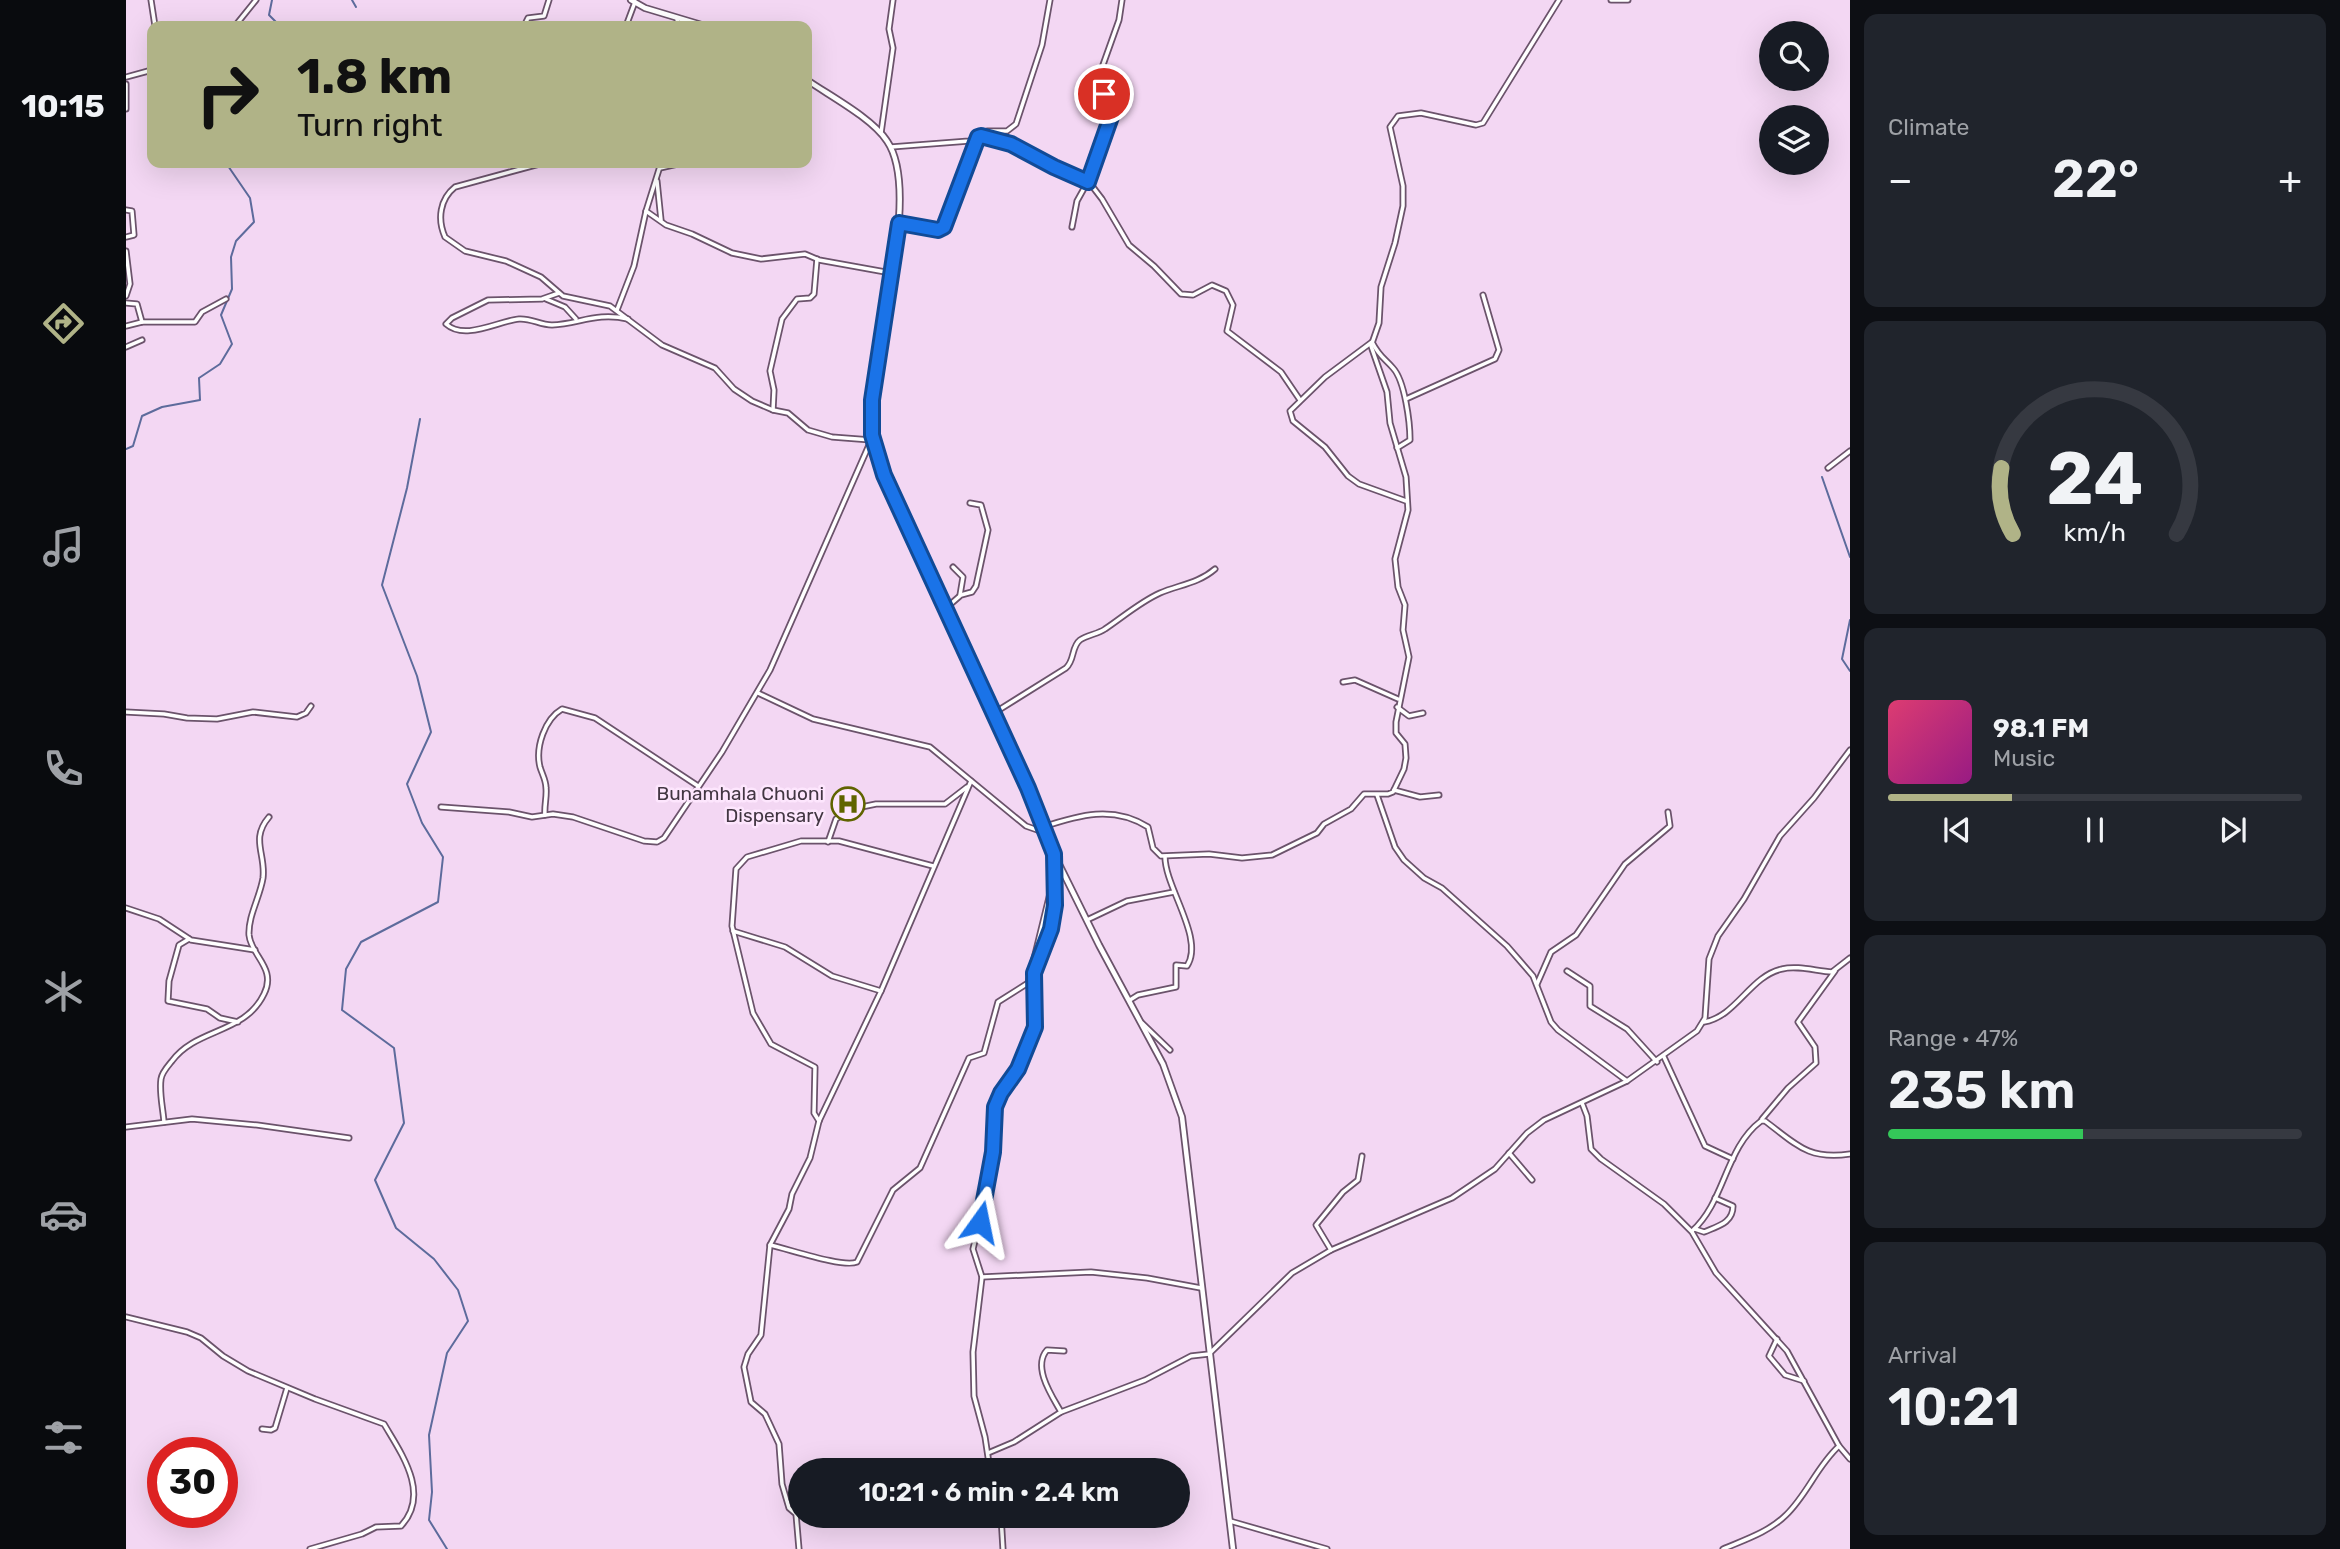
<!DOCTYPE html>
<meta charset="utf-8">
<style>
body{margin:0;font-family:Rubik,sans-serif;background:#20242c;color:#f1f3f6;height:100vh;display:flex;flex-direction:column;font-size:26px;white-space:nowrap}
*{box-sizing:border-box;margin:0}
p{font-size:23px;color:#9ea1a6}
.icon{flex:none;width:38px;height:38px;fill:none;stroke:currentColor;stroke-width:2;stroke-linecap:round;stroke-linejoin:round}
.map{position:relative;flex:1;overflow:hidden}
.sheet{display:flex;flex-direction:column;gap:14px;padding:14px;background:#0d0f14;width:490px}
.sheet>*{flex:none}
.guide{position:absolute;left:21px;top:21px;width:665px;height:147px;border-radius:14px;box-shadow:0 7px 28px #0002;background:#b0b387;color:#111;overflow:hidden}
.buttons{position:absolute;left:1633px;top:21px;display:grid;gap:14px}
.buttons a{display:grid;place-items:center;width:70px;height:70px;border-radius:50%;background:#171b24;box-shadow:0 7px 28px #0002;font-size:35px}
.speed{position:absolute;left:21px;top:1437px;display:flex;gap:14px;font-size:35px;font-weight:700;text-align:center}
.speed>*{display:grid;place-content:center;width:91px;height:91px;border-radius:50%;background:#171b24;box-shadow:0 7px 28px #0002;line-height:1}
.speed .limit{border:10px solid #d22;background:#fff;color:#111}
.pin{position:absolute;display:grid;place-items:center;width:60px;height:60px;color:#fff;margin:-30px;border:4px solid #fff;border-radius:50%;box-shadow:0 2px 7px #0007}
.me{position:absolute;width:77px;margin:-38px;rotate:12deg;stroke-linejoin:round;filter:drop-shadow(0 0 5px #0008)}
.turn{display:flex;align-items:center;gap:24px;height:147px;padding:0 35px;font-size:32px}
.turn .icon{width:91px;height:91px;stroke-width:2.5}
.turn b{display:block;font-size:49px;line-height:60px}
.big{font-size:52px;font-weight:600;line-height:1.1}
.sheet .tile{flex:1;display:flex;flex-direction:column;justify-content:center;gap:10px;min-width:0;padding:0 24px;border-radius:14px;background:#20242c}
.sheet .dial{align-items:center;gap:0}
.dial svg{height:182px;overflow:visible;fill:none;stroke:#363941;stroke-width:7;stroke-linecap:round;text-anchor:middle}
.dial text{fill:#f1f3f6;stroke:none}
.song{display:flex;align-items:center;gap:21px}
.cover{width:84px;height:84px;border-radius:10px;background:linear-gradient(135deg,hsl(340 70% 55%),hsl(310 70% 35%))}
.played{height:7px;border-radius:4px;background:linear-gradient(90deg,#b0b387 30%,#363941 30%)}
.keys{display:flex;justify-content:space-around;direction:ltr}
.heat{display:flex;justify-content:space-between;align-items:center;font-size:38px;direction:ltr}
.charge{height:10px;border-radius:5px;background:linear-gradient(90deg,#34c759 47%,#363941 0)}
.trip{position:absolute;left:662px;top:1458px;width:402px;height:70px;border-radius:35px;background:#171b24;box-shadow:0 7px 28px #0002;font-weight:600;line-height:70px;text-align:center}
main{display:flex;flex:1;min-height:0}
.tab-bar{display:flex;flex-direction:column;width:126px;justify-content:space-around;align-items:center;background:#090b0e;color:#9ea1a6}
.tab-bar .icon{width:49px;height:49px}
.tab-bar .active{color:#b0b387}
.tab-bar b{font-size:32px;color:#f1f3f6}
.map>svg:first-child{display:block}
</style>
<main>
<nav class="tab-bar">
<b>10:15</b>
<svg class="icon active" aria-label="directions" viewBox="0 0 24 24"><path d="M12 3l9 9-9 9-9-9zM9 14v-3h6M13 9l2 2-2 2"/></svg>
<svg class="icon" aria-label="music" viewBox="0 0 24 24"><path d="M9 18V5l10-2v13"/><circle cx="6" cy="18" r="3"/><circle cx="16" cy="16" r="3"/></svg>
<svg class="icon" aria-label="phone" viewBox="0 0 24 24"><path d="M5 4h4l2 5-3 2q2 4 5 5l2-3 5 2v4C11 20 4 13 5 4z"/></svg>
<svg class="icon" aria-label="climate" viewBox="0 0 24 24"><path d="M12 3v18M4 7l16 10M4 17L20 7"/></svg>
<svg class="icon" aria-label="car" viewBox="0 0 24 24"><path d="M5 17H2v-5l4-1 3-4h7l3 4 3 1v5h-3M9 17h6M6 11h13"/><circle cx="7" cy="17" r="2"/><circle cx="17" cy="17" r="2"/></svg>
<svg class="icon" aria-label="filters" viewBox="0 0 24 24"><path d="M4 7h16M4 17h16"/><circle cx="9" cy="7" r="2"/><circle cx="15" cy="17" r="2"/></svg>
</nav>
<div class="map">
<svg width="1724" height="1549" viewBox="0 0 1724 1549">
<rect width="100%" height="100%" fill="#f3d7f3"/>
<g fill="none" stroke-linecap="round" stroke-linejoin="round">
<g stroke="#5d6b9c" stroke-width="2">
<polyline points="146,0 143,15 154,26"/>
<polyline points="226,0 230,7"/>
<polyline points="294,419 281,488 256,585 291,676 305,732 281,784 296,823 317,857 312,902 235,942 220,969 216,1010 268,1048 278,1123 249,1180 270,1228 308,1259 332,1290 342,1321 321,1353 303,1435 306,1492 303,1520 321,1549"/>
<polyline points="0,449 7,446 16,416 36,407 74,400 73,378 94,364 106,344 95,315 106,289 105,257 110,241 128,222 124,198 100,163"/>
<polyline points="1696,477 1724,557"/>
<polyline points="1724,620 1716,659 1724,671"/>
</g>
<defs>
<g id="minor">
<polyline points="25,0 29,26"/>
<polyline points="1485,0 1502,0"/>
<polyline points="551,18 552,26"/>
<polyline points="109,26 130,0"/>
<polyline points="398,26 402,18 418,16 423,0"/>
<polyline points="500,26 509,2"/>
<polyline points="0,77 26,70"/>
<polyline points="0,84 0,109"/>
<polyline points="755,133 767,48 763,29 767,0"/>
<polyline points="765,147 843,141 862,136 885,144 928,167 963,182 976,199 1003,245 1028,266 1055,294 1067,295 1086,285 1100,291 1107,305 1101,331 1155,372 1174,400"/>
<path d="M417 163 329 187C314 199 311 219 319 237L339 251 380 261 415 277 437 296 484 306 536 345 589 368 608 389 626 401 647 410 662 413 682 430 706 437 745 440"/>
<polyline points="534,168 556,163"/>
<polyline points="531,181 535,220"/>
<polyline points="0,210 6,211 8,235 0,237"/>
<polyline points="520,211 540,225 566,234 606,253 635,259 679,254 693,260 765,273"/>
<polyline points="773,223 816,230 852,137 861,131 881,131 890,124 916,45 924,0"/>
<polyline points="946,227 951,201 970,167 986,114 973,83 973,76 993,20 996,0"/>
<polyline points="0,251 4,284 0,296"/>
<path d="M433 293 416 299 362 300 326 318 320 324C339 341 372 321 393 319 405 318 414 325 426 325 453 324 470 312 502 319"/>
<polyline points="420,299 439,307 450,319"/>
<polyline points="0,303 11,304 16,322"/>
<polyline points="491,310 508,266 520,211 535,163"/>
<polyline points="0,326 16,322 69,322 76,312 100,299"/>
<polyline points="0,347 16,340"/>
<polyline points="1280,399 1369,359 1373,350 1357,295"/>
<polyline points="647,410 648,390 644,371 656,319 671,299 684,298 688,294 691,259"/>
<path d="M1271 448 1284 440C1284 423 1279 381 1267 368 1258 358 1253 356 1246 342L1199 377 1164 411 1167 421 1199 447 1222 476 1233 484 1280 501"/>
<polyline points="1702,468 1724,451"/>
<polyline points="827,567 837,577 834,595"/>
<polyline points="820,608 835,595 846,592 850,586 862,530 855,505 844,503"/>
<polyline points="1217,682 1229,680 1272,699"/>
<polyline points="632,693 687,719 804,747 900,826 920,833"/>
<polyline points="1271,707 1283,716 1297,713"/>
<polyline points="0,712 38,714 61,718 91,719 127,712 171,717 180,713 185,706"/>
<path d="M868 713 940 668C949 660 945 647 954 640 961 635 972 634 979 629 997 617 1014 602 1034 593 1053 585 1073 583 1089 569"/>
<polyline points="1268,790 1294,797 1313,795"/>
<polyline points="1251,795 1269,847 1278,860 1298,878 1316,888 1381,946 1407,976 1425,1022 1432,1030 1501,1081"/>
<polyline points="315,807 383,812 406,817 427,814 447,817 518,841 531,842 538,838 596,752 644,670 747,436"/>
<path d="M419 815C418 806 421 797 420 788 420 780 416 774 414 767 409 747 419 719 436 709L469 718 572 786"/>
<path d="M917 827C953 815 987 805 1022 827L1027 848 1035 856 1083 854 1116 858 1146 855 1191 833 1198 824 1225 809 1238 794H1262L1267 792 1278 769 1280 758 1279 744 1270 733V722L1283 657 1277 630 1279 605 1272 587 1269 559 1282 510 1280 477 1264 423 1261 392 1245 346 1253 323 1255 287 1269 243 1277 206V186L1264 127 1272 116 1295 113 1350 125 1357 123 1433 0"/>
<polyline points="702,842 710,819 726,809 750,804 819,804 841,787"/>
<polyline points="0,908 33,919 65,940 129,950"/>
<polyline points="961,920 1001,901 1048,892"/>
<polyline points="607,931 659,947 706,976 755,991"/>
<polyline points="63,939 53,945 43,981 42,1001 81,1009 94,1018 112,1022"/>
<polyline points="1441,971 1464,986 1464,1006 1501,1029 1531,1062"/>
<polyline points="1411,984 1425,952 1450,935 1499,864 1544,826 1542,812"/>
<path d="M1004 1000 1012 995 1050 987V965L1061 966C1079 939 1039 887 1039 857"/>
<path d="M1578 1022C1610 1017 1624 976 1656 969 1671 965 1690 971 1706 972L1724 958"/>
<polyline points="1016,1023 1044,1050"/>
<polyline points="1538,1057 1579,1146 1607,1159"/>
<polyline points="1456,1103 1461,1116 1465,1149 1475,1159 1538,1204 1566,1232 1590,1273 1661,1351 1713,1446 1724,1459"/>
<polyline points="1636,1119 1662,1088 1690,1063 1689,1047 1672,1022 1709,971"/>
<polyline points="693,1121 688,1113 689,1067 645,1044 627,1013 606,926 610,869 621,857 675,841 713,841 807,866"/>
<path d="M38 1122C37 1108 33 1093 35 1079 36 1072 42 1066 46 1061 70 1028 119 1034 138 994 151 968 125 956 123 935 122 916 134 897 137 878 140 854 124 839 143 817"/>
<polyline points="0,1127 66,1119 131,1125 223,1138"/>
<polyline points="1383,1153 1406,1180"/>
<path d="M1569 1229 1578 1232C1592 1226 1607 1223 1607 1206L1589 1198"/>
<path d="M1566 1231C1599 1202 1599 1148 1635 1121H1639C1671 1145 1682 1160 1724 1154"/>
<path d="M644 1245C663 1249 717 1268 731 1262L767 1190 794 1168 843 1058 858 1053 872 1002 902 983 927 881"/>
<polyline points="1205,1250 1190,1225 1217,1192 1232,1180 1236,1156"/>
<polyline points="856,1277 965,1272 1021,1278 1075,1288"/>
<path d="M0 1317 61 1332 75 1338 97 1356 122 1371 189 1399 258 1424C275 1453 305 1494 275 1526L250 1527 236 1534 184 1549"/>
<polyline points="1651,1339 1643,1356 1659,1375 1678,1381"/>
<path d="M935 1412C926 1396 906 1367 921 1350L938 1351"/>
<polyline points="136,1429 145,1430 149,1428 161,1388"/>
<polyline points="862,1453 888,1442 935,1412 1019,1380 1065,1356 1083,1354 1166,1273 1205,1250 1326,1198 1369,1169 1401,1133 1418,1120 1501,1081 1571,1031 1579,1018 1583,959 1592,936 1618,899 1654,836 1688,798 1724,750"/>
<polyline points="864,1470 859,1437 848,1396 847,1352 856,1277 847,1249 863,1182 869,1107 875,1093 892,1069 909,1027 908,973 925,930 929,905 928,855"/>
<polyline points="875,1516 877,1549"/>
<polyline points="1104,1521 1201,1549"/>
<polyline points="673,1549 670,1514 663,1508 656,1484 653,1444 639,1414 625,1402 618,1367 622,1354 635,1335 644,1245 663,1209 666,1194 684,1158 693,1121 755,991 845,781"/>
<path d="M1597 1549C1618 1540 1643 1532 1660 1515 1681 1495 1691 1466 1713 1446"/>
</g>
<g id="tertiary">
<polyline points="505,0 519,8 579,26"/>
<path d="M681 80C704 96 746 118 761 141 796 192 748 338 746 403 746 429 751 450 758 475L902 787 928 854 973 945 1037 1064 1056 1117 1107 1549"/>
</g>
</defs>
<use href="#minor" stroke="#6b536b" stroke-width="7"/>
<use href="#tertiary" stroke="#6b536b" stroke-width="8"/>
<use href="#minor" stroke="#fff" stroke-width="3.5"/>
<use href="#tertiary" stroke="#fff" stroke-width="4.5"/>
</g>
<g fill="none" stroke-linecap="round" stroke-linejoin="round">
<defs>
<polyline id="route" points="854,1222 867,1152 869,1107 875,1093 892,1069 909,1027 908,973 925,929 929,905 928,854 902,788 758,475 746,435 746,400 773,223 812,230 818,227 852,137 855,136 885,144 928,167 962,182 986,114 978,94"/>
</defs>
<use href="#route" stroke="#114b97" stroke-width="18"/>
<use href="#route" stroke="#1a73e8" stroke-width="12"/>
</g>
<defs>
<symbol id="hospital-ring" viewBox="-11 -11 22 22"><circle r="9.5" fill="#fde6fd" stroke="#606400" stroke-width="1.5"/><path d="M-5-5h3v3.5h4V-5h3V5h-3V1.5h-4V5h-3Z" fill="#606400"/></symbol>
</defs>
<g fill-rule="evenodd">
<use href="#hospital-ring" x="703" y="785" width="38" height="38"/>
</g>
<g text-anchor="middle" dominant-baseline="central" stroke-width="5" stroke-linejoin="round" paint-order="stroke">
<g font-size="19" fill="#423642" stroke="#fde6fd" text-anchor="end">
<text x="698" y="793">Bunamhala Chuoni<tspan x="698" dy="22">Dispensary</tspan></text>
</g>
</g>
</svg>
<div class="buttons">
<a><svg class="icon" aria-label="search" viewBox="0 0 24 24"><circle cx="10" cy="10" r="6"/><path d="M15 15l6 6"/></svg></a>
<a><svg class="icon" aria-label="layers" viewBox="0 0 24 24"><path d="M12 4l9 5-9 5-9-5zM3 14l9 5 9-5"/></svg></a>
</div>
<div class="speed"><div class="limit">30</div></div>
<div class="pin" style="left:978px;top:94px;background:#d93025"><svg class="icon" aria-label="arrive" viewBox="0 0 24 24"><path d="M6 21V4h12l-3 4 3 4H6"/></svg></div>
<svg class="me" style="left:854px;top:1222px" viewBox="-20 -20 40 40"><path d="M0-17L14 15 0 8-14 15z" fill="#1a73e8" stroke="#fff" stroke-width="4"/></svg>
<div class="trip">10:21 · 6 min · 2.4 km</div>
<div class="guide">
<div class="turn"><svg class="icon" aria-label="right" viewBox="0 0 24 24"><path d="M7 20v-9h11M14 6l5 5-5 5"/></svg><div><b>1.8 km</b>Turn right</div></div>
</div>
</div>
<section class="sheet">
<div class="tile"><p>Climate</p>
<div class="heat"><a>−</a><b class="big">22°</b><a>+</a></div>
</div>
<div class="tile dial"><svg viewBox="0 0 100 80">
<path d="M14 69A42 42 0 1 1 86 69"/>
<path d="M14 69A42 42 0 0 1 9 40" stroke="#b0b387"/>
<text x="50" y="56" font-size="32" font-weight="700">24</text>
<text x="50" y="72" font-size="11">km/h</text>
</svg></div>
<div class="tile">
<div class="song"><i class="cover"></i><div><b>98.1 FM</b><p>Music</p></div></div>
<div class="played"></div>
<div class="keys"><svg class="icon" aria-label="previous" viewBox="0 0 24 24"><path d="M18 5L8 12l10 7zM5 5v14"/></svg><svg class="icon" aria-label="pause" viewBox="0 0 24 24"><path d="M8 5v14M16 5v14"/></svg><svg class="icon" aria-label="next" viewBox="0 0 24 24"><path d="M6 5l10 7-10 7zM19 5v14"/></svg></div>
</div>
<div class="tile"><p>Range · 47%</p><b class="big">235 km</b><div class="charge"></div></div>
<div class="tile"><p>Arrival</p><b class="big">10:21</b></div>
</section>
</main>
